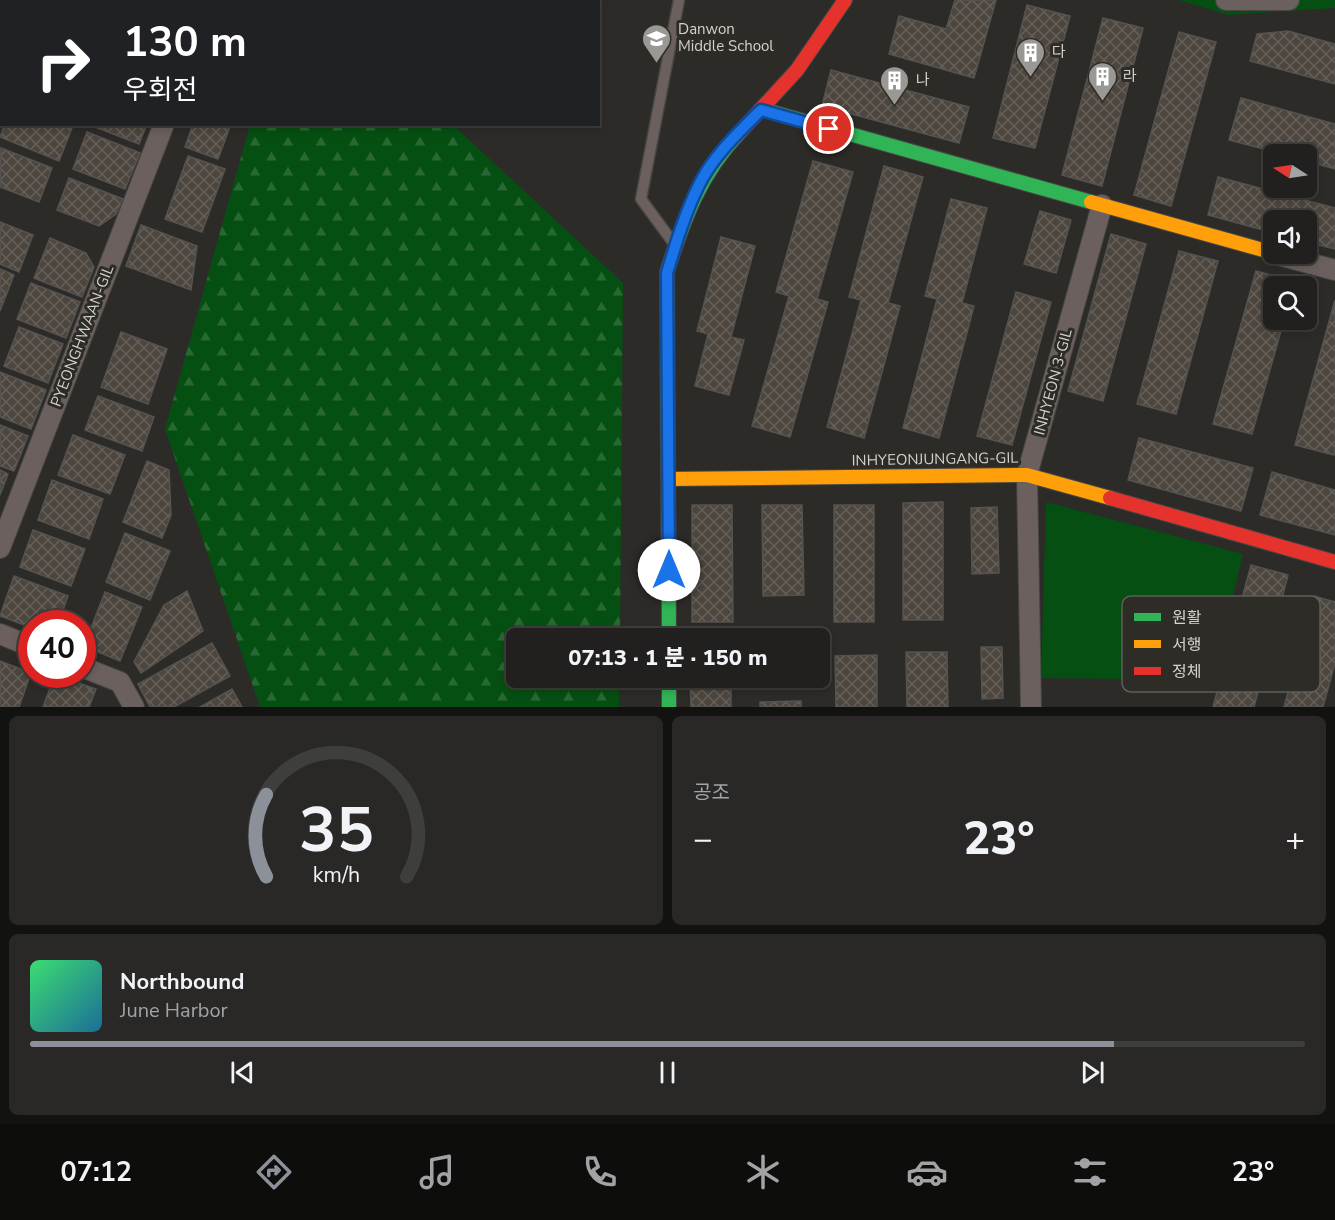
<!DOCTYPE html>
<html lang="ko">
<meta charset="utf-8">
<style>
body{margin:0;font-family:"Nunito Sans","Noto Sans KR",sans-serif;background:#292827;color:#f1f3f6;height:100vh;display:flex;flex-direction:column;font-size:22px;white-space:nowrap}
*{box-sizing:border-box;margin:0}
p{font-size:20px;color:#a2a3a4}
.icon{flex:none;width:33px;height:33px;fill:none;stroke:currentColor;stroke-width:2;stroke-linecap:round;stroke-linejoin:round}
.map{position:relative;height:707px;overflow:hidden}
.drawer{display:flex;flex-direction:column;gap:9px;padding:9px;background:#121210;flex:1}
.drawer>*{flex:none}
.hud{position:absolute;left:0px;top:0px;width:600px;height:126px;box-shadow:0 3px 9px #0003,0 0 0 2px #3e3e3c;background:#202124;color:#fff;overflow:hidden}
.needle{width:39px;rotate:282deg}
.controls{position:absolute;left:1263px;top:144px;display:grid;gap:12px}
.controls a{display:grid;place-items:center;width:54px;height:54px;border-radius:9px;background:#21201e;box-shadow:0 3px 9px #0003,0 0 0 2px #3e3e3c;font-size:30px}
.speed{position:absolute;left:18px;top:610px;display:flex;gap:12px;font-size:30px;font-weight:700;text-align:center}
.speed>*{display:grid;place-content:center;width:78px;height:78px;border-radius:50%;background:#21201e;box-shadow:0 3px 9px #0003,0 0 0 2px #3e3e3c;line-height:1}
.speed .limit{border:9px solid #d22;background:#fff;color:#111}
.pin{position:absolute;display:grid;place-items:center;width:51px;height:51px;color:#fff;margin:-26px;border:3px solid #fff;border-radius:50%;box-shadow:0 2px 6px #0007}
.me{position:absolute;width:66px;margin:-33px;rotate:0deg;stroke-linejoin:round;filter:drop-shadow(0 0 4px #0008)}
.turn{display:flex;align-items:center;gap:21px;height:126px;padding:0 24px;font-size:27px}
.turn .icon{width:78px;height:78px;stroke-width:2.5}
.turn b{display:block;font-size:42px;line-height:51px}
.big{font-size:45px;font-weight:800;line-height:1.1}
.drawer .widget{flex:1;display:flex;flex-direction:column;justify-content:center;gap:9px;min-width:0;padding:0 21px;border-radius:9px;background:#292827}
.drawer .dial{align-items:center;gap:0}
.dial svg{height:156px;overflow:visible;fill:none;stroke:#3e3e3c;stroke-width:7;stroke-linecap:round;text-anchor:middle}
.dial text{fill:#f1f3f6;stroke:none}
.song{display:flex;align-items:center;gap:18px}
.cover{width:72px;height:72px;border-radius:9px;background:linear-gradient(135deg,hsl(140 70% 55%),hsl(200 70% 35%))}
.played{height:6px;border-radius:3px;background:linear-gradient(90deg,#8c9099 85%,#3e3e3c 85%)}
.keys{display:flex;justify-content:space-around;direction:ltr}
.heat{display:flex;justify-content:space-between;align-items:center;font-size:33px;direction:ltr}
.drawer .tiles{flex:1;display:grid;gap:9px;grid-template-columns:1fr 1fr}
.widget:last-child{grid-column:span 2}
.trip{position:absolute;left:506px;top:628px;width:324px;height:60px;border-radius:9px;background:#21201e;box-shadow:0 3px 9px #0003,0 0 0 2px #3e3e3c;font-weight:800;line-height:60px;text-align:center}
.tab-bar{display:flex;height:96px;justify-content:space-around;align-items:center;background:#0d0d0c;color:#a2a3a4}
.tab-bar .icon{width:42px;height:42px}
.tab-bar .current{color:#8c9099}
.tab-bar b{font-size:27px;color:#f1f3f6}
.map>svg:first-child{display:block}
</style>
<div class="map">
<svg width="1335" height="707" viewBox="0 0 1335 707">
<defs>
<pattern id="forest-firs" width="22" height="20" patternUnits="userSpaceOnUse" patternTransform="scale(1.5)"><rect width="22" height="20" fill="#064f12"/><path d="M5 1l3.5 6h-7zM16 11l3.5 6h-7z" fill="#296733"/></pattern>
<pattern id="building-cross-hatch" width="8" height="8" patternUnits="userSpaceOnUse" patternTransform="scale(1.5)"><rect width="8" height="8" fill="#4d463e"/><path d="M0 0l8 8M0 8l8-8" fill="none" stroke="#666059"/></pattern>
</defs>
<rect width="100%" height="100%" fill="#2c2b28"/>
<polygon fill="url(#forest-firs)" points="250,125 453,125 623,283 620,639 516,639 516,678 619,678 619,707 260,707 165,429"/>
<g fill="#064f12">
<polygon points="1179,0 1335,0 1335,8 1228,15"/>
<polygon points="1046,502 1243,554 1213,680 1041,678"/>
</g>
<g fill="url(#building-cross-hatch)" stroke="#545351" stroke-width="1.5">
<polygon points="75,0 123,0 74,2"/>
<polygon points="151,0 197,0 197,2"/>
<polygon points="239,0 267,0 271,2 239,2"/>
<polygon points="509,0 565,0 509,2"/>
<polygon points="955,0 996,0 974,78 889,54 899,16 946,29"/>
<polygon points="1027,5 1070,16 1035,148 993,138"/>
<polygon points="1103,18 1143,28 1102,186 1062,175"/>
<polygon points="1288,31 1335,44 1335,84 1250,61 1257,34"/>
<polygon points="1179,32 1216,42 1171,206 1134,195"/>
<polygon points="831,70 969,107 959,143 822,106"/>
<polygon points="1241,98 1335,124 1335,169 1306,161 1306,154 1283,154 1229,140"/>
<polygon points="5,124 63,124 72,128 59,161 0,137"/>
<polygon points="96,124 147,124 139,144 95,127"/>
<polygon points="193,124 231,124 218,159 185,147"/>
<polygon points="87,132 140,153 125,189 73,169"/>
<polygon points="1,148 52,168 39,202 0,187"/>
<polygon points="188,156 225,169 202,232 165,219"/>
<polygon points="813,161 853,172 817,299 828,302 790,437 752,426 789,296 776,292"/>
<polygon points="884,166 923,177 888,303 900,306 864,438 827,427 861,300 849,297"/>
<polygon points="1218,177 1335,208 1335,249 1306,242 1306,220 1274,220 1274,233 1208,215"/>
<polygon points="69,178 123,199 116,214 99,226 57,210"/>
<polygon points="951,199 987,208 962,303 974,306 939,438 903,428 937,299 925,296"/>
<polygon points="1040,211 1071,220 1056,273 1024,264"/>
<polygon points="0,222 33,235 19,272 0,264"/>
<polygon points="141,225 197,246 191,290 126,266"/>
<polygon points="1111,234 1146,244 1103,401 1068,391"/>
<polygon points="721,237 755,246 731,337 744,340 729,395 695,386 708,334 697,331"/>
<polygon points="50,238 86,253 94,267 82,297 34,278"/>
<polygon points="1179,251 1218,261 1176,414 1137,404"/>
<polygon points="0,269 14,275 0,311"/>
<polygon points="1256,271 1294,281 1293,286 1274,286 1274,320 1284,320 1252,434 1213,424"/>
<polygon points="31,283 80,302 66,338 17,319"/>
<polygon points="1016,292 1051,302 1012,445 977,436"/>
<polygon points="1335,300 1335,450 1334,455 1295,445"/>
<polygon points="19,327 63,344 48,383 4,366"/>
<polygon points="121,332 167,349 148,404 101,387"/>
<polygon points="0,372 46,390 31,429 0,417"/>
<polygon points="98,396 154,417 142,451 85,430"/>
<polygon points="0,425 28,436 14,471 0,466"/>
<polygon points="73,435 125,455 110,494 58,475"/>
<polygon points="1139,438 1253,468 1241,511 1128,480"/>
<polygon points="147,461 169,470 171,515 162,538 123,522"/>
<polygon points="0,470 8,474 0,495"/>
<polygon points="1272,472 1335,490 1335,535 1260,515"/>
<polygon points="52,480 103,499 89,539 38,520"/>
<polygon points="943,502 943,620 903,620 903,503"/>
<polygon points="692,505 732,505 733,622 692,622"/>
<polygon points="762,505 802,505 804,595 763,596"/>
<rect x="834" y="505" width="40" height="117"/>
<polygon points="997,507 999,573 972,574 971,508"/>
<polygon points="33,530 85,549 71,586 20,567"/>
<polygon points="125,533 170,551 150,600 106,582"/>
<polygon points="1251,565 1288,575 1254,707 1213,707"/>
<polygon points="14,576 68,596 58,624 32,624 32,628 0,616"/>
<polygon points="187,591 203,631 141,673 134,662 164,605"/>
<polygon points="105,592 142,607 120,661 84,646"/>
<polygon points="1314,596 1335,602 1335,663 1323,707 1284,707"/>
<polygon points="212,643 230,676 174,707 150,707 138,684"/>
<polygon points="981,647 1002,647 1003,698 982,699"/>
<polygon points="906,652 947,652 948,707 907,707"/>
<polygon points="877,655 877,707 836,707 835,656"/>
<polygon points="0,661 31,673 19,707 0,707"/>
<polygon points="55,675 96,689 89,707 43,707"/>
<polygon points="690,678 731,678 731,707 691,707"/>
<polygon points="232,689 242,707 200,707"/>
<polygon points="801,701 801,707 760,707 760,702"/>
</g>
<g fill="none" stroke-linecap="round" stroke-linejoin="round">
<defs>
<polyline id="lane" points="672,241 641,199 679,0"/>
<g id="street">
<polyline points="1226,0 1289,0"/>
<polyline points="41,2 42,0"/>
<polyline points="211,2 212,0"/>
<polyline points="0,96 2,92"/>
<polyline points="1275,254 1335,270"/>
<polyline points="0,548 164,124"/>
<polyline points="0,634 32,647"/>
<polyline points="82,667 120,682 134,707"/>
<polyline points="1031,707 1027,475 1102,205"/>
</g>
<g id="fast">
<polyline points="761,109 1091,202"/>
<path d="M669 639 667 272C684 218 700 174 740 132"/>
<polyline points="669,678 669,707"/>
</g>
<g id="slow">
<polyline points="1091,202 1274,253"/>
<polyline points="668,479 1027,475 1110,498"/>
</g>
<g id="jam">
<polyline points="740,132 797,70 845,0"/>
<polyline points="1110,498 1335,562"/>
</g>
</defs>
<use href="#lane" stroke="#464644" stroke-width="13"/>
<use href="#street" stroke="#464644" stroke-width="22"/>
<use href="#fast" stroke="#464644" stroke-width="16"/>
<use href="#slow" stroke="#464644" stroke-width="16"/>
<use href="#jam" stroke="#464644" stroke-width="16"/>
<use href="#lane" stroke="#6b605e" stroke-width="10"/>
<use href="#street" stroke="#6b605e" stroke-width="20"/>
<use href="#fast" stroke="#30b455" stroke-width="14"/>
<use href="#slow" stroke="#ff9f0a" stroke-width="14"/>
<use href="#jam" stroke="#e5322d" stroke-width="14"/>
</g>
<g fill="none" stroke-linecap="round" stroke-linejoin="round">
<defs>
<path id="route" d="M669 570 667 273C676 243 685 213 699 185 713 156 739 132 761 110L829 129"/>
</defs>
<use href="#route" stroke="#114b97" stroke-width="15"/>
<use href="#route" stroke="#1a73e8" stroke-width="10"/>
</g>
<defs>
<symbol id="school-pin" viewBox="-11 -11 22 30"><path d="M0 17L-7.5 6A9.5 9.5 0 1 1 7.5 6Z" fill="#999895" stroke="#2d2c27"/><path d="M0-5L7-2L0 1L-7-2ZM-4 1L0 2.5L4 1V4Q0 6-4 4Z" fill="#fff"/></symbol>
<symbol id="building-pin" viewBox="-11 -11 22 30"><path d="M0 17L-7.5 6A9.5 9.5 0 1 1 7.5 6Z" fill="#999895" stroke="#2d2c27"/><path d="M-4-6H4V6H1V3H-1V6H-4ZM-2.5-4.3h1.7v1.8h-1.7ZM.8-4.3h1.7v1.8H.8ZM-2.5-1h1.7V.8h-1.7ZM.8-1h1.7V.8H.8Z" fill="#fff"/></symbol>
</defs>
<g fill-rule="evenodd">
<use href="#school-pin" x="640" y="22" width="33" height="45"/>
<use href="#building-pin" x="1014" y="36" width="33" height="45"/>
<use href="#building-pin" x="1086" y="60" width="33" height="45"/>
<use href="#building-pin" x="878" y="64" width="33" height="45"/>
</g>
<g text-anchor="middle" dominant-baseline="central" stroke-width="6" stroke-linejoin="round" paint-order="stroke">
<g font-size="15" fill="#d3d2cf" stroke="#2d2c27" text-anchor="start">
<text x="678" y="29">Danwon<tspan x="678" dy="17">Middle School</tspan></text>
<text x="1052" y="52">다</text>
<text x="1123" y="76">라</text>
<text x="916" y="80">나</text>
</g>
<g font-size="15" fill="#d3d2cf" stroke="#2d2c27">
<text transform="translate(82 336) rotate(-69)">PYEONGHWAAN-GIL</text>
<text transform="translate(1053 382) rotate(-75)">INHYEON 3-GIL</text>
<text transform="translate(935 459) rotate(-1)">INHYEONJUNGANG-GIL</text>
</g>
</g>
<rect x="1122" y="596" width="198" height="96" rx="9" fill="#2d2c27" stroke="#5f5e59" stroke-width="1.5"/>
<rect x="1134" y="613" width="27" height="8" fill="#30b455"/>
<rect x="1134" y="640" width="27" height="8" fill="#ff9f0a"/>
<rect x="1134" y="667" width="27" height="8" fill="#e5322d"/>
<g font-size="16" fill="#d3d2cf">
<text x="1172" y="623">원활</text>
<text x="1172" y="650">서행</text>
<text x="1172" y="677">정체</text>
</g>
</svg>
<div class="controls">
<a><svg class="needle" viewBox="-14 -14 28 28"><path d="M0-13l5 13h-10z" fill="#e53935"/><path d="M0 13l5-13h-10z" fill="#a2a3a4"/></svg></a>
<a><svg class="icon" aria-label="sound" viewBox="0 0 24 24"><path d="M4 9h4l5-4v14l-5-4H4zM17 9q2 3 0 6"/></svg></a>
<a><svg class="icon" aria-label="search" viewBox="0 0 24 24"><circle cx="10" cy="10" r="6"/><path d="M15 15l6 6"/></svg></a>
</div>
<div class="speed"><div class="limit">40</div></div>
<div class="pin" style="left:829px;top:129px;background:#d93025"><svg class="icon" aria-label="arrive" viewBox="0 0 24 24"><path d="M6 21V4h12l-3 4 3 4H6"/></svg></div>
<svg class="me" style="left:669px;top:570px" viewBox="-20 -20 40 40"><circle r="19" fill="#fff"/><path d="M0-13L10 11 0 6-10 11z" fill="#1a73e8"/></svg>
<div class="trip">07:13 · 1 분 · 150 m</div>
<div class="hud">
<div class="turn"><svg class="icon" aria-label="right" viewBox="0 0 24 24"><path d="M7 20v-9h11M14 6l5 5-5 5"/></svg><div><b>130 m</b>우회전</div></div>
</div>
</div>
<section class="drawer">
<div class="tiles">
<div class="widget dial"><svg viewBox="0 0 100 80">
<path d="M14 69A42 42 0 1 1 86 69"/>
<path d="M14 69A42 42 0 0 1 14 27" stroke="#8c9099"/>
<text x="50" y="56" font-size="32" font-weight="700">35</text>
<text x="50" y="72" font-size="11">km/h</text>
</svg></div>
<div class="widget"><p>공조</p>
<div class="heat"><a>−</a><b class="big">23°</b><a>+</a></div>
</div>
<div class="widget">
<div class="song"><i class="cover"></i><div><b>Northbound</b><p>June Harbor</p></div></div>
<div class="played"></div>
<div class="keys"><svg class="icon" aria-label="previous" viewBox="0 0 24 24"><path d="M18 5L8 12l10 7zM5 5v14"/></svg><svg class="icon" aria-label="pause" viewBox="0 0 24 24"><path d="M8 5v14M16 5v14"/></svg><svg class="icon" aria-label="next" viewBox="0 0 24 24"><path d="M6 5l10 7-10 7zM19 5v14"/></svg></div>
</div>
</div>
</section>
<nav class="tab-bar">
<b>07:12</b>
<svg class="icon current" aria-label="directions" viewBox="0 0 24 24"><path d="M12 3l9 9-9 9-9-9zM9 14v-3h6M13 9l2 2-2 2"/></svg>
<svg class="icon" aria-label="music" viewBox="0 0 24 24"><path d="M9 18V5l10-2v13"/><circle cx="6" cy="18" r="3"/><circle cx="16" cy="16" r="3"/></svg>
<svg class="icon" aria-label="phone" viewBox="0 0 24 24"><path d="M5 4h4l2 5-3 2q2 4 5 5l2-3 5 2v4C11 20 4 13 5 4z"/></svg>
<svg class="icon" aria-label="climate" viewBox="0 0 24 24"><path d="M12 3v18M4 7l16 10M4 17L20 7"/></svg>
<svg class="icon" aria-label="car" viewBox="0 0 24 24"><path d="M5 17H2v-5l4-1 3-4h7l3 4 3 1v5h-3M9 17h6M6 11h13"/><circle cx="7" cy="17" r="2"/><circle cx="17" cy="17" r="2"/></svg>
<svg class="icon" aria-label="filters" viewBox="0 0 24 24"><path d="M4 7h16M4 17h16"/><circle cx="9" cy="7" r="2"/><circle cx="15" cy="17" r="2"/></svg>
<b>23°</b>
</nav>
